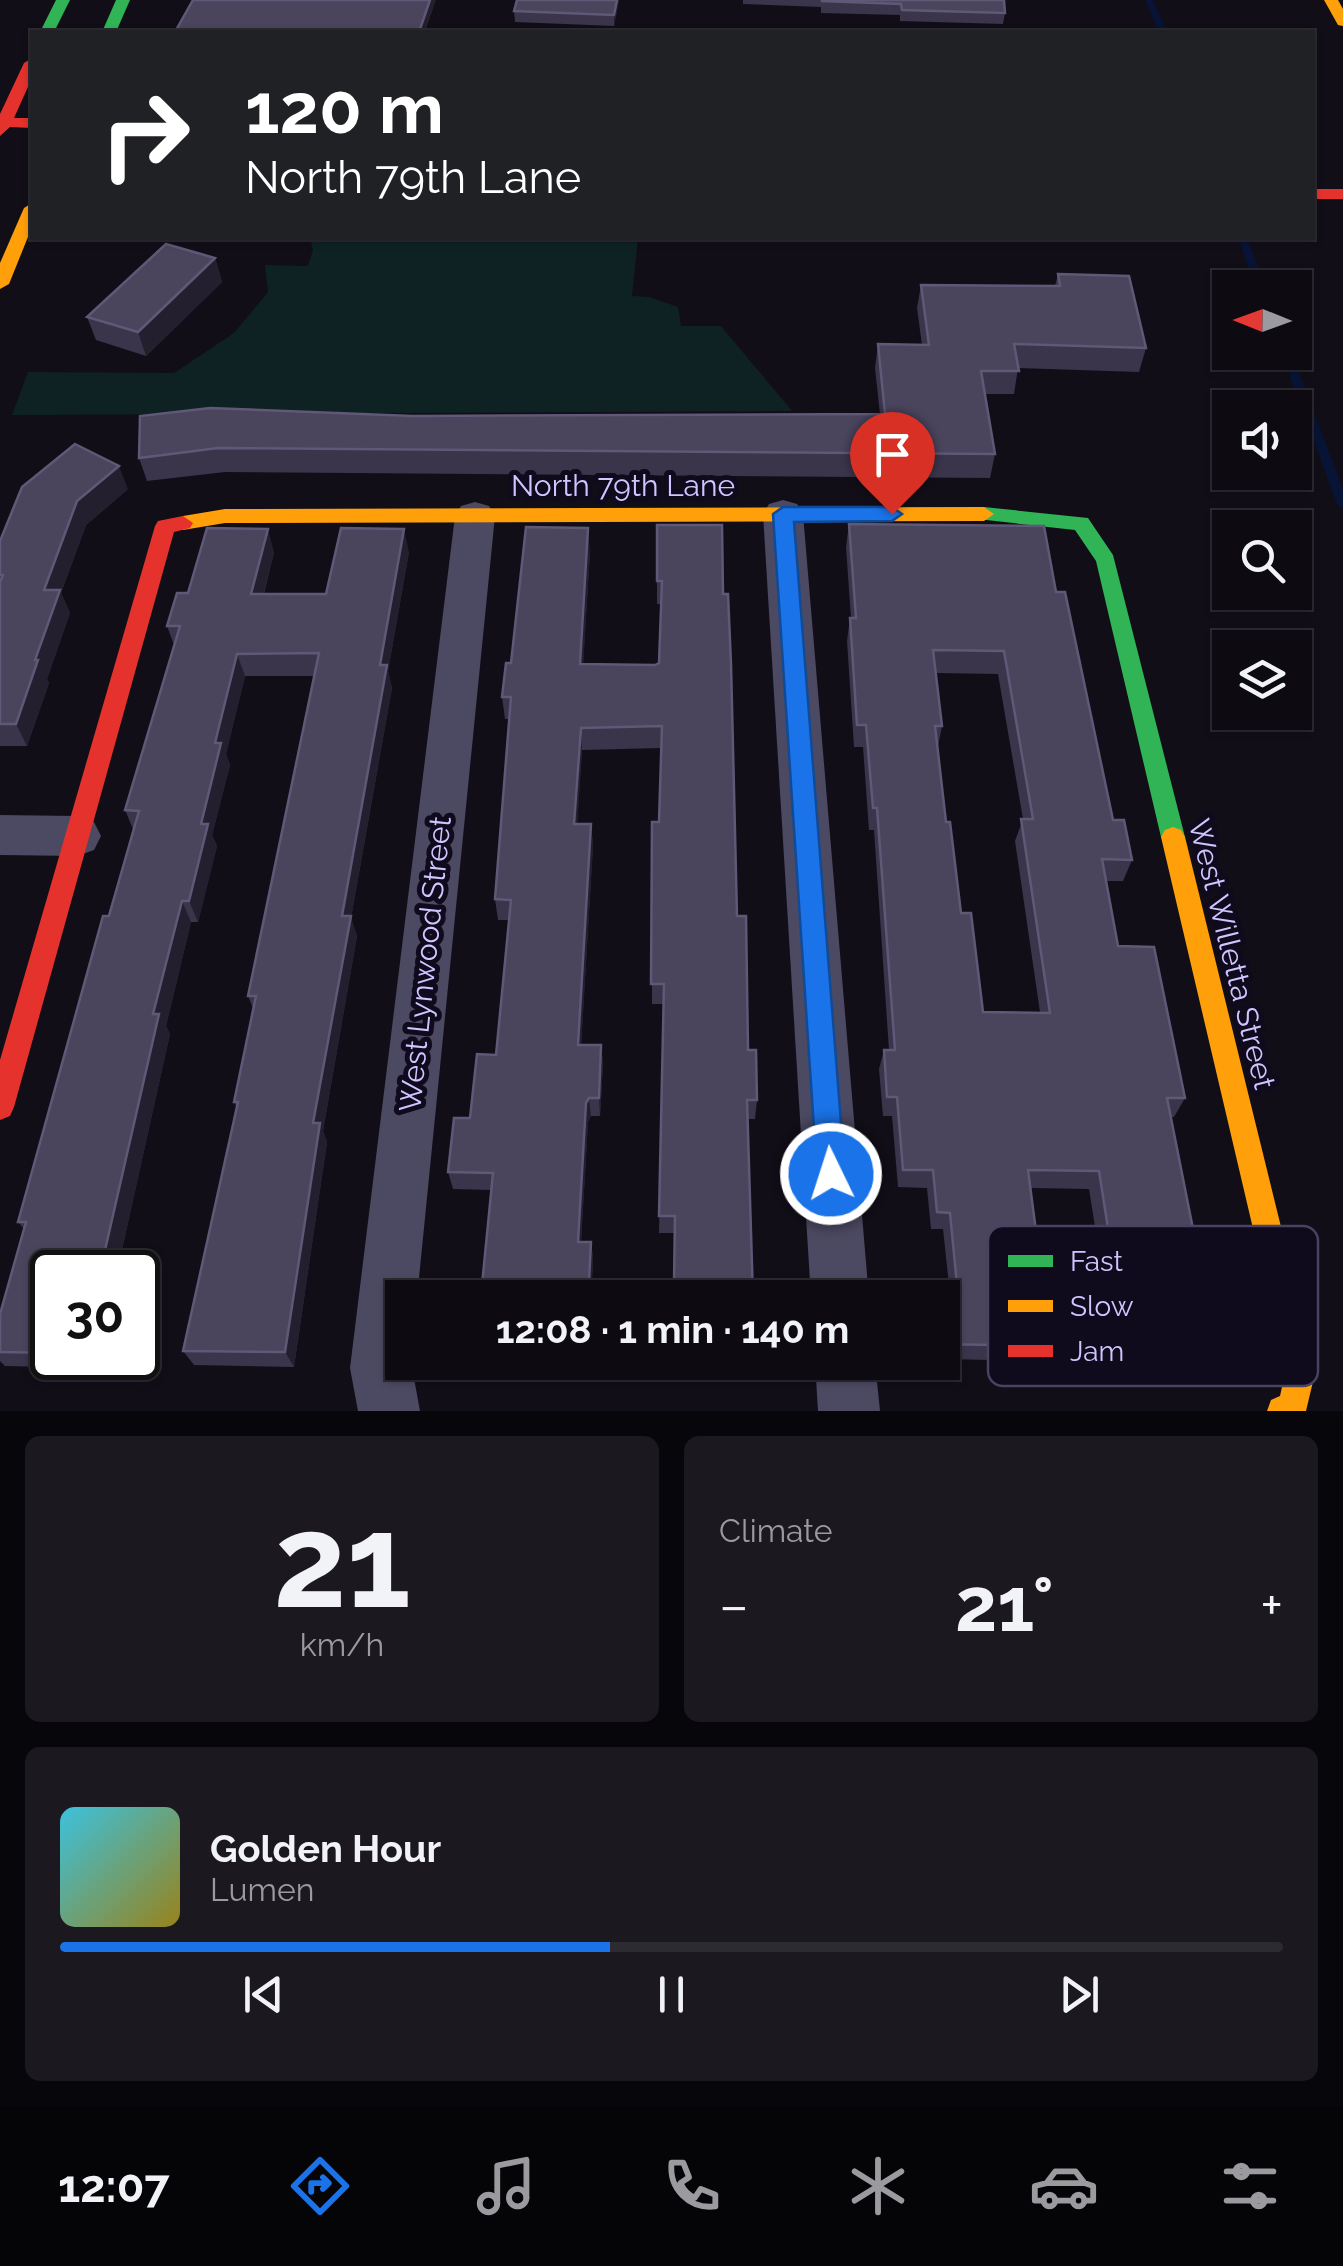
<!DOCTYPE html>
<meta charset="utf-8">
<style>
body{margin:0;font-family:Raleway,sans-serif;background:#1b1820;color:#f1f3f6;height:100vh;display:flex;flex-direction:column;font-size:38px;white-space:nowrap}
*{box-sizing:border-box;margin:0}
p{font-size:32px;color:#9a9a9f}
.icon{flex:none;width:55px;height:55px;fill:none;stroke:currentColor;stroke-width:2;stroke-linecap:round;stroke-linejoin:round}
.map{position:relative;height:1411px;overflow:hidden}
.drawer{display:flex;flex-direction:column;gap:25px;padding:25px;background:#07060a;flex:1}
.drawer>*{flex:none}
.guide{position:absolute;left:30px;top:30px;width:1285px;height:210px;border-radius:0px;box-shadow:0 2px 8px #0004,0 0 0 2px #2d2b32;background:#202124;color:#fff;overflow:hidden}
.needle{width:65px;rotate:271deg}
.controls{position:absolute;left:1212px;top:270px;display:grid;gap:20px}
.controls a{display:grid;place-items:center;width:100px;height:100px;border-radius:0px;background:#0d0a12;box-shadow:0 2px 8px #0004,0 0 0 2px #2d2b32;font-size:50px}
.speed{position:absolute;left:30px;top:1250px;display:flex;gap:20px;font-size:50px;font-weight:700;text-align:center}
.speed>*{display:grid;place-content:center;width:130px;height:130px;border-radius:50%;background:#0d0a12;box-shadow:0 2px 8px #0004,0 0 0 2px #2d2b32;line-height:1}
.speed .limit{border:5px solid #111;border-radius:15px;background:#fff;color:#111}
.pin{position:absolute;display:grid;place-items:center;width:85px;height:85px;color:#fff;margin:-102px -42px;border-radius:50% 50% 50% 0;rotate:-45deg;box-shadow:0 0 10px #0007}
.pin .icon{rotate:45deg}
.me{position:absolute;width:110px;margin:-55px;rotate:356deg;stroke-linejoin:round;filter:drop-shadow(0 0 8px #0008)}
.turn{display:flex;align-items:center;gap:35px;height:210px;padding:0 50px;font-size:45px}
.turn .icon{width:130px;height:130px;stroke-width:2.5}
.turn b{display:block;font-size:70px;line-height:85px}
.big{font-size:75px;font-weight:700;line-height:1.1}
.drawer .widget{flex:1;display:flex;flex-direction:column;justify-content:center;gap:15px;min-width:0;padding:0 35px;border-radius:15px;background:#1b1820}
.drawer .dial{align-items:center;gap:0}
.dial b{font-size:130px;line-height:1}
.song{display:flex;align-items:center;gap:30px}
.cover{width:120px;height:120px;border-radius:15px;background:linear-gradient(135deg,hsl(190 70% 55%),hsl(50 70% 35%))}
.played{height:10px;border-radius:5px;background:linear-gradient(90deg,#1a73e8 45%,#2d2b32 45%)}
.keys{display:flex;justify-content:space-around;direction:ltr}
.heat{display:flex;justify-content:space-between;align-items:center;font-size:55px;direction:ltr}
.drawer .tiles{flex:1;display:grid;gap:25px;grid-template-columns:1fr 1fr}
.widget:last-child{grid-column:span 2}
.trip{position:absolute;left:385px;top:1280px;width:575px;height:100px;border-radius:0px;background:#0d0a12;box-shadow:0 2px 8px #0004,0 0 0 2px #2d2b32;font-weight:700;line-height:100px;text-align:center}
.tab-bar{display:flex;height:160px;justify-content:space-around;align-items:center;background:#050407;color:#9a9a9f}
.tab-bar .icon{width:70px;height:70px}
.tab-bar .current{color:#1a73e8}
.tab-bar b{font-size:45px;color:#f1f3f6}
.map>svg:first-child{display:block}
</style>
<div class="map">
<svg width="1343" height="1411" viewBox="0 0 1343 1411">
<rect width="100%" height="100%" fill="#110e18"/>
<polygon fill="#0e2224" points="310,238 638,238 632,296 649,297 678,307 681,326 721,326 792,411 12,415 28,372 174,373 234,333 268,292 265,265 308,266 313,250"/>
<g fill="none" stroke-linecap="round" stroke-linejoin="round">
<g fill="#071436" fill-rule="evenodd">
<polygon points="1145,0 1153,0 1167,32 1159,32"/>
<polygon points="1238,238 1247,238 1266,288 1256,288"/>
<polygon points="1281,352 1291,352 1343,489 1343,508 1337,504"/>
</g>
<g fill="#4c4962" fill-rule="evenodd">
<polygon points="783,500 797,504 803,514 869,1298 811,1298 763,514 769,504"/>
<polygon points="475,502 489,506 495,516 417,1298 402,1298 402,1362 411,1362 420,1411 358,1411 350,1368 455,516 461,506"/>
<polygon points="0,815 77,816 94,822 101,836 94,850 77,856 0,855"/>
<polygon points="815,1362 875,1362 880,1411 818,1411"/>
</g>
<g fill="#30b455" fill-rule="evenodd">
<polygon points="56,0 70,0 54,32 40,32"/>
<polygon points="116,0 130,0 116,32 102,32"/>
<polygon points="984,507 1088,518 1113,555 1185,837 1181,844 1173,847 1165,844 1161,837 1096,561 1075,530 977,519 974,514"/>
</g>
<g fill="#ff9f0a" fill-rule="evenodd">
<polygon points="1324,0 1338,0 1343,9 1343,26 1338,25"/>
<polygon points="32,203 32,227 9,284 0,289 0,263 24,208"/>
<polygon points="984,507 994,514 984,521 225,523 183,530 173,523 183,516 225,509"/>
<polygon points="1173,827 1181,830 1185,837 1316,1369 1306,1411 1267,1411 1271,1400 1280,1396 1286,1369 1161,837 1165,830"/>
</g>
<g fill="#e5322d" fill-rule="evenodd">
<polygon points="32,58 32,78 14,118 32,118 32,128 10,127 0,136 0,114 24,63"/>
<rect x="1312" y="189" width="31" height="10"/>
<polygon points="183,516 193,523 190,528 174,532 14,1107 10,1116 0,1120 0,1060 155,526 158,521"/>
</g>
</g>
<g fill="#3a354a" fill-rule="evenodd">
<polygon points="619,0 614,26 515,22 514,11"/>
<polygon points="743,0 1004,0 1005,13 1003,24 900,21 900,15 821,13 821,7 743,4"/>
<polygon points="215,258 222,282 146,356 96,340 87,317"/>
<polygon points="1058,274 1146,348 1139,372 1018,368 1014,394 985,394 995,454 990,478 225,472 147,481 139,458 413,416 880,414 875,368 878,344 922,345 917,308 921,285 1055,286"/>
<polygon points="128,489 86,525 61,593 70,613 47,679 49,683 27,746 0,746 0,541"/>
<path d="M849 524 1056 592 1113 820 1132 860 1123 881H1106L1118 946 1185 1098 1174 1117H1171L1194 1234 1226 1345 1213 1360 1116 1358 1089 1189 1031 1188 1051 1346 1043 1361 942 1359V1298H921L926 1284 949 1285 943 1229H931L927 1188 898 1187 892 1116H883L879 1069 884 1050H889L874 830H869L863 747H854L847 641 850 618H851L846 547ZM936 673 998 674 1023 819 1015 841 1040 1012H983L961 913 946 822 938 746 942 726Z"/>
<path d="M657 525 723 594 737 916 748 1050 757 1100 755 1119H748L753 1298 482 1285 491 1190 453 1189 448 1172 496 1055 509 920H498L495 899 509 719H505L502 697 511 663 590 551 583 664 655 665 659 663 661 604H657ZM661 748 659 822H652V1004H663L659 1233H675L674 1284 592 1282 593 1258 591 1242H581L588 1122 591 1116H600L603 1064 601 1045H581L593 846 591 824H577L582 750Z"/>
<polygon points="274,552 264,594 326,594 409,552 388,671 392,688 351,918 357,936 323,1131 327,1142 294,1367 194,1365 183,1351 237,1108 234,1102 253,1008 248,996 314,676 245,676 226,754 230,765 212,835 217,846 198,922 191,922 166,1026 170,1034 117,1272 52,1272 52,1358 98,1358 96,1368 5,1366 0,1361 0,1314 24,1229 18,1222 133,829 125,810 174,645 167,626 188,593"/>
<polygon points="465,1362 588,1362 588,1366"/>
</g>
<g fill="#231f2e">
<polygon points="430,0 436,0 425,32 419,32"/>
<polygon points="617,0 619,0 614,26 614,15"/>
<polygon points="215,258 222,282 146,356 138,332"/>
<polygon points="119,466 128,489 86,525 61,593 70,613 47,679 49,683 27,746 16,724 35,660 44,590 77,501"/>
<polygon points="588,528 590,551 582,687 580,664"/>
<polygon points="268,529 274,552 258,616 251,594"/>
<polygon points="404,529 409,552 388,671 392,688 351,918 357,936 323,1131 327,1142 294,1367 285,1352 313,1123 342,916 380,665"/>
<polygon points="237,654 245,676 226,754 230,765 212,835 217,846 198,922 189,901 215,743"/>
<polygon points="581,728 582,750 576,845 574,824"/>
<polygon points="591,824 593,846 580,1064 578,1045"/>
<polygon points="182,901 191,922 166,1026 170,1034 117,1272 100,1272 153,1014"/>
<polygon points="601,1045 603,1064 600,1116 599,1098"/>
<polygon points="589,1098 591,1116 588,1122 580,1258 578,1242 586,1103"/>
<polygon points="591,1242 593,1258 591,1298 589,1282"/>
<polygon points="86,1358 98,1358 96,1368"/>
</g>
<g fill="#4a445d" stroke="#5f5876" stroke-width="2.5" fill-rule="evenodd">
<polygon points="193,0 430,0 419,32 175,32"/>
<polygon points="517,0 617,0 614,15 514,11"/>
<polygon points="822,0 1004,0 1005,13 902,10 901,4 822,1"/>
<polygon points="166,244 215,258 138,332 87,317"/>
<polygon points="1058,274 1129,276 1146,348 1014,344 1019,371 981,371 995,454 218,448 139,458 140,416 210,408 413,416 885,414 878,344 929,345 921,285 1060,286"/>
<polygon points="75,444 119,466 77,501 44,590 60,590 35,660 38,660 16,724 0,724 0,582 3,575 0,575 0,541 22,487"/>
<path d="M849 524 1044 526 1056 592H1065L1113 820H1124L1132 860 1102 859 1118 946 1154 947 1185 1098H1167L1194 1234H1204L1226 1345 1126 1343 1099 1171 1028 1170 1051 1346 942 1344V1298H927L926 1284 957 1285 950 1213 937 1212 933 1170H903L897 1097H887L884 1050H895L877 808H873L866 725H857L850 618H856ZM933 650 1004 651 1033 819H1021L1050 1013 983 1012 971 913H961L950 822H946L935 726H942Z"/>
<path d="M657 525H722L723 594H728L731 664 737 916H746L748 1050H756L757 1100H747L753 1298H466L467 1284 482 1285 493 1173 448 1172 454 1118H470L477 1054 496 1055 511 900 495 899 511 697H502L506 663H511L526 527 588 528 580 664 655 665 659 663 662 581H657ZM662 726 659 822H652L651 984H664L659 1216H675L674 1284 589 1282 591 1242H578L586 1103 589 1098H599L601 1045H578L591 824H574L581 728Z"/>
<polygon points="207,528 268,529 251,594 326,594 341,528 404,529 380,665 387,665 342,916 351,916 313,1123 320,1123 285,1352 183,1351 238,1102 234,1102 256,996 248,996 319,653 237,654 215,743 221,743 201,824 208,824 189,901 182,901 153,1014 159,1014 100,1272 52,1272 52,1353 0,1352 0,1314 26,1222 18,1222 103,916 109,916 139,811 125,810 180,626 167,626 177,593 188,593"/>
</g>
<polygon fill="#1a73e8" stroke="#114b97" stroke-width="2.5" points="783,507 892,507 902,514 892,521 794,522 845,1174 841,1184 831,1188 821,1184 817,1174 773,514"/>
<g text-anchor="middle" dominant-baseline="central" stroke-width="10" stroke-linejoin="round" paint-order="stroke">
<g font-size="30" fill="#d0c5ff" stroke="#0f0a1c">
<text x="623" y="485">North 79th Lane</text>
<text transform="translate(1232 954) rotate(76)">West Willetta Street</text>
<text transform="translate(425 964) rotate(-84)">West Lynwood Street</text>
</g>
</g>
<rect x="988" y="1226" width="330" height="160" rx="15" fill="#0f0a1c" stroke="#494260" stroke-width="2.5"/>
<rect x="1008" y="1255" width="45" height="12" fill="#30b455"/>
<rect x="1008" y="1300" width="45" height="12" fill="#ff9f0a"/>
<rect x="1008" y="1345" width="45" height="12" fill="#e5322d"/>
<g font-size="28" fill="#d0c5ff">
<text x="1070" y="1271">Fast</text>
<text x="1070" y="1316">Slow</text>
<text x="1070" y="1361">Jam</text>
</g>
</svg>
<div class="controls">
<a><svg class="needle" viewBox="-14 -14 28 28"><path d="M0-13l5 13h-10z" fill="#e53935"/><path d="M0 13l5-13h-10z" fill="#9a9a9f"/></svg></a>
<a><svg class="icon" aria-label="sound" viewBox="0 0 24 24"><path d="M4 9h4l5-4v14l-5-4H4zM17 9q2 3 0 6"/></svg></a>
<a><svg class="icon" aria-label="search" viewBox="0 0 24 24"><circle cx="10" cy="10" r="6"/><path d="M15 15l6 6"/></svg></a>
<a><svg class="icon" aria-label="layers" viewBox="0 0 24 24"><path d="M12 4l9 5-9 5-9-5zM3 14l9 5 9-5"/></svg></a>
</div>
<div class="speed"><div class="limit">30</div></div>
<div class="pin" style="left:892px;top:514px;background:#d93025"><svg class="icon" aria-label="arrive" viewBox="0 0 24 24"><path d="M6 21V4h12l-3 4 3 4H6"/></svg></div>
<svg class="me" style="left:831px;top:1174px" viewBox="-20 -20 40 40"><circle r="17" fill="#1a73e8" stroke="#fff" stroke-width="3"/><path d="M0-11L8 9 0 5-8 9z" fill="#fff"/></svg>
<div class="trip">12:08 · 1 min · 140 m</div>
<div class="guide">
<div class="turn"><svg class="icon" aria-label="right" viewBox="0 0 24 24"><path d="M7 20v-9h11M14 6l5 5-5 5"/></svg><div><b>120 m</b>North 79th Lane</div></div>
</div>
</div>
<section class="drawer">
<div class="tiles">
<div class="widget dial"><b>21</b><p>km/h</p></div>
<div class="widget"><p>Climate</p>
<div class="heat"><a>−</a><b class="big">21°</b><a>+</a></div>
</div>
<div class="widget">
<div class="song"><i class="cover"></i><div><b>Golden Hour</b><p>Lumen</p></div></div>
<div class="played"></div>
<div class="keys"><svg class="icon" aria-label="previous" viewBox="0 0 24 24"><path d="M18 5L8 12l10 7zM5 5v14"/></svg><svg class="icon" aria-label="pause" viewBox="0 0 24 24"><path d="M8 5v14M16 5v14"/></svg><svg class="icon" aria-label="next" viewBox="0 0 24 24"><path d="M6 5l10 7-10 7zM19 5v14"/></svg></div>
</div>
</div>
</section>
<nav class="tab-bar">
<b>12:07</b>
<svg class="icon current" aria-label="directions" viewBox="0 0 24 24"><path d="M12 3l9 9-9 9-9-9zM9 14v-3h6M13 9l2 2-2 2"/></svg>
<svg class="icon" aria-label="music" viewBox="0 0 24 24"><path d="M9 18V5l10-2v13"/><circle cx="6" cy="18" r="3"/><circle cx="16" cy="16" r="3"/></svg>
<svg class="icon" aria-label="phone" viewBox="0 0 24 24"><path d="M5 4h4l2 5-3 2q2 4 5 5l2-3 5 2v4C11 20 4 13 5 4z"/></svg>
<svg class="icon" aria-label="climate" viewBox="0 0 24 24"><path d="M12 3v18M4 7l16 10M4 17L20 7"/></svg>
<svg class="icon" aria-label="car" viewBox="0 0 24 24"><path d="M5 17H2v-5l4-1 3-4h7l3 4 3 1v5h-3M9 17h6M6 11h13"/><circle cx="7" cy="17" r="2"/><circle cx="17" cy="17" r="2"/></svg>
<svg class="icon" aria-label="filters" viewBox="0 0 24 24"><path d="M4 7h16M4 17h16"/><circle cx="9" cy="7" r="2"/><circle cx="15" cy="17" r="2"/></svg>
</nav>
